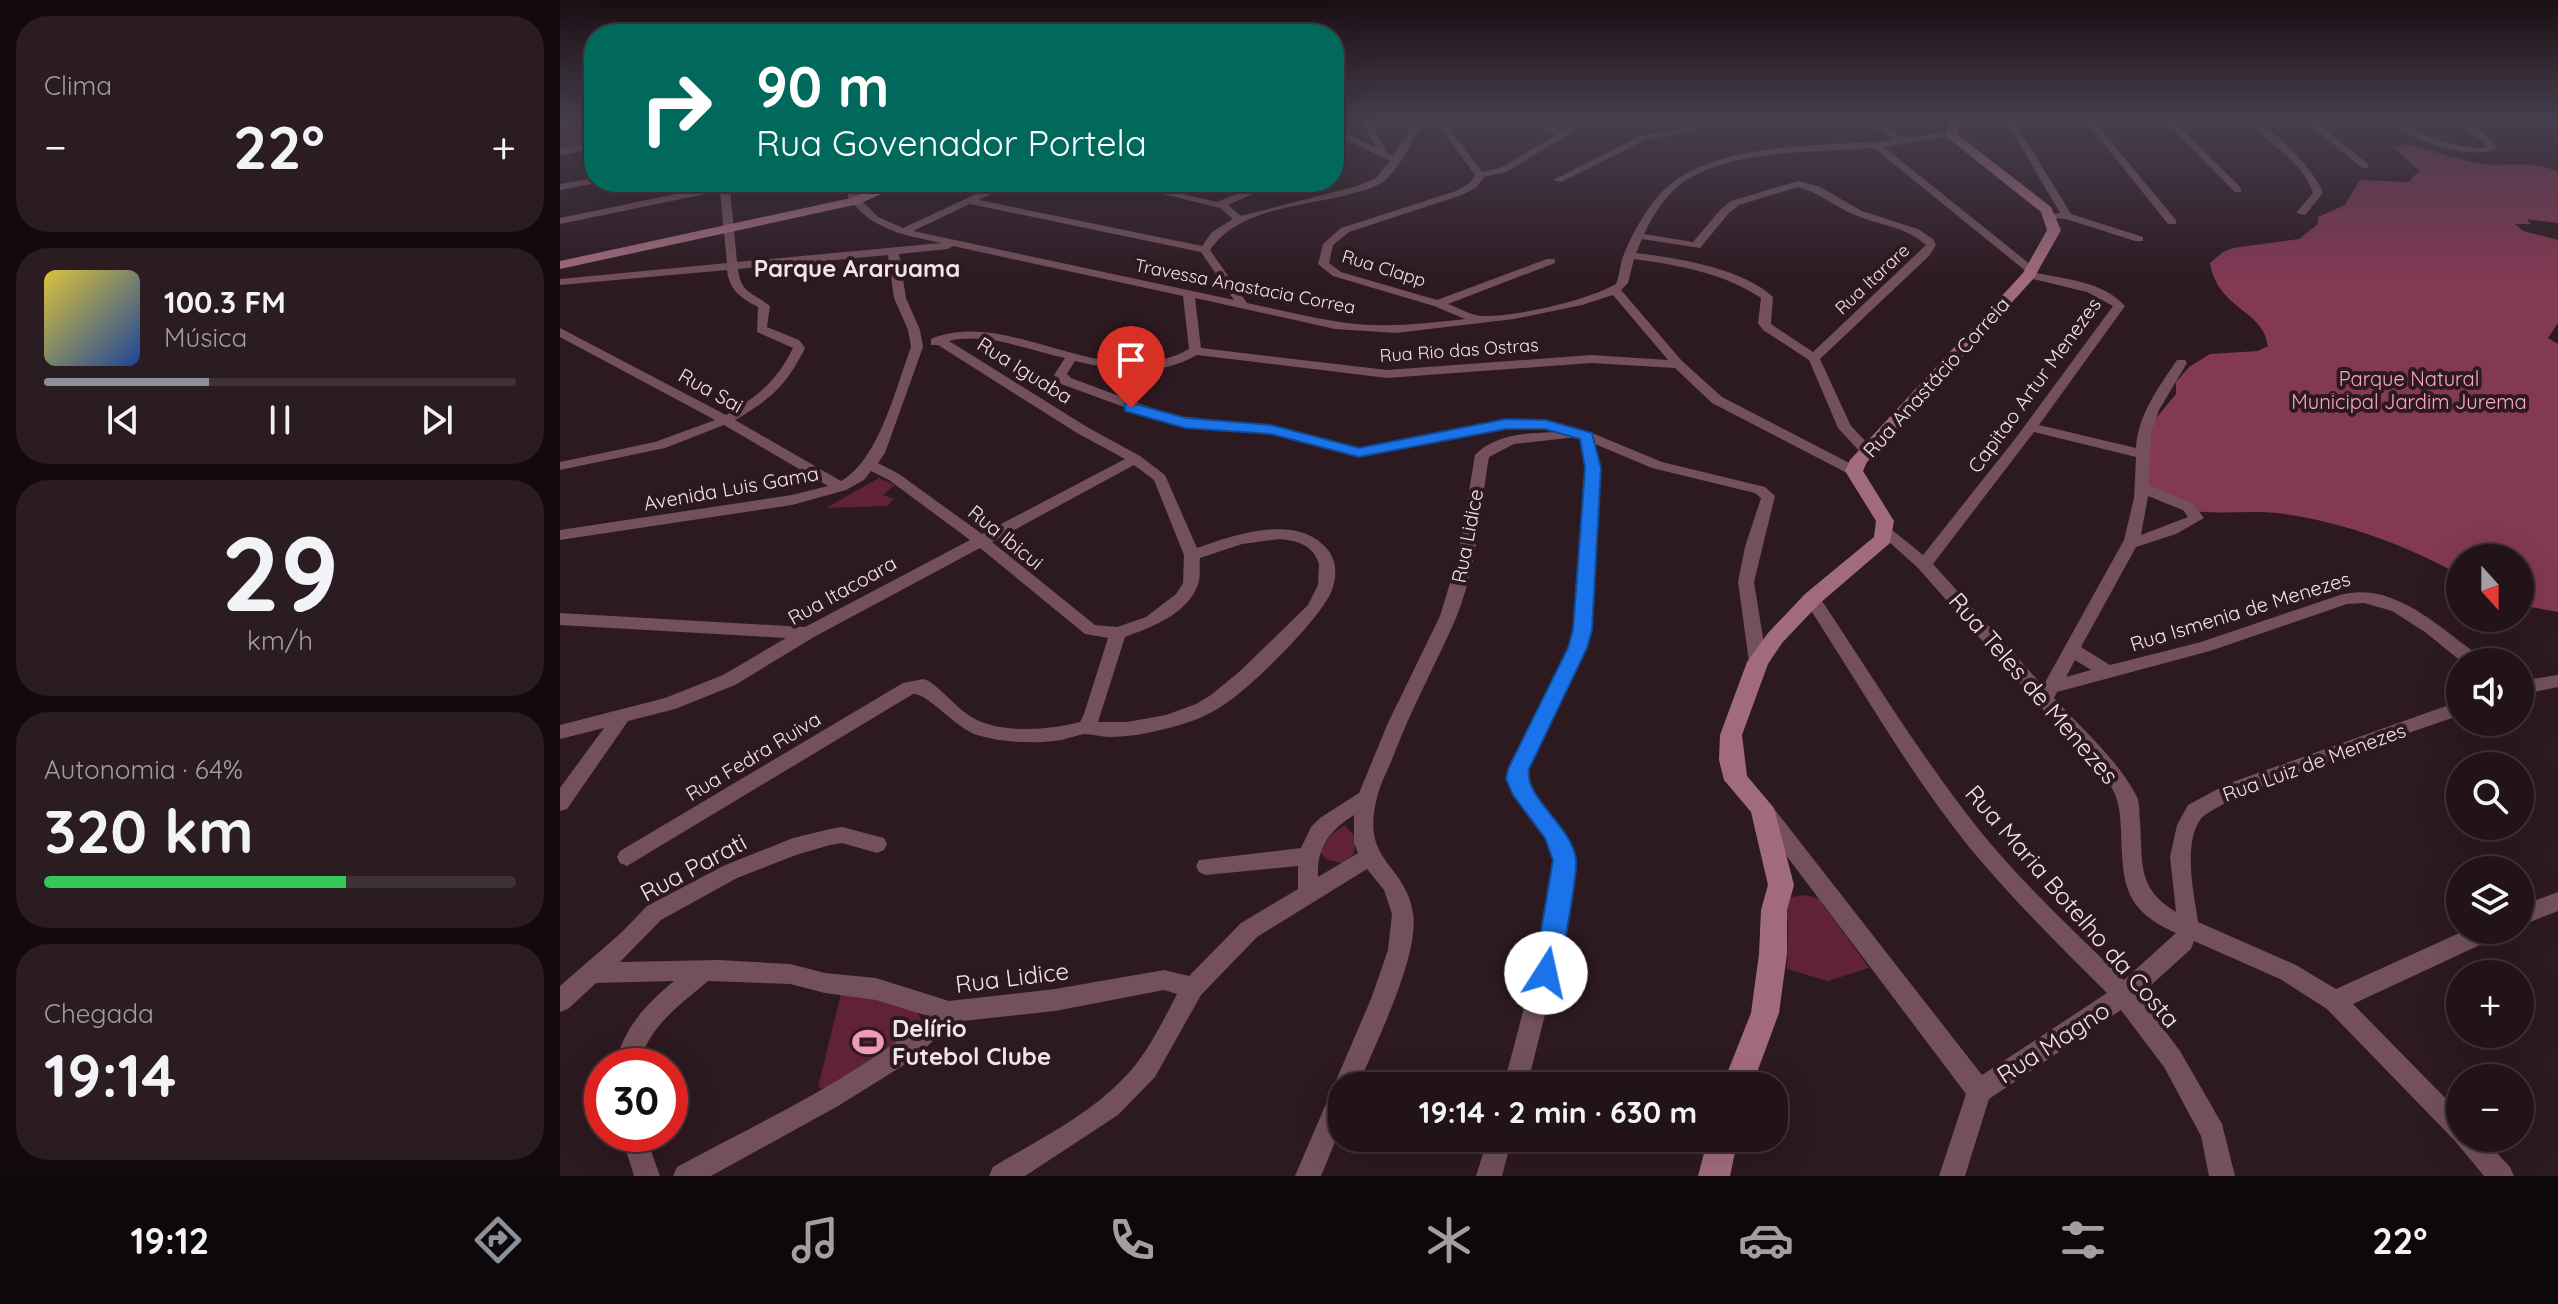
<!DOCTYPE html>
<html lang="pt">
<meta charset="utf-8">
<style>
body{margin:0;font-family:Quicksand,sans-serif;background:#2a1c21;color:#f1f3f6;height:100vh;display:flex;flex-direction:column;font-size:30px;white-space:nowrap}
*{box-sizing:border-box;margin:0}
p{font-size:26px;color:#a29ea2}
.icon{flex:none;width:44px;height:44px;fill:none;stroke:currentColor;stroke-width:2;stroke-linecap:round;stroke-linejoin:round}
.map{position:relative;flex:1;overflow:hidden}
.side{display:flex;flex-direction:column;gap:16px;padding:16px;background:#130a0d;width:560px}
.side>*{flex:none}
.banner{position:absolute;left:24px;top:24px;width:760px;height:168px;border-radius:32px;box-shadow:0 8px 32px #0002,0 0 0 2px #3f3237;background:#00695c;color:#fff;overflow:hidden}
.needle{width:52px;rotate:159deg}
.buttons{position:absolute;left:1886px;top:544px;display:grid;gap:16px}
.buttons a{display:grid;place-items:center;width:88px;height:88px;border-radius:50%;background:#221318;box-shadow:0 8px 32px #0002,0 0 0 2px #3f3237;font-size:40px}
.speed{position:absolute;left:24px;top:1048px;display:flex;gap:16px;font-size:40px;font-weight:700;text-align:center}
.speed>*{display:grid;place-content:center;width:104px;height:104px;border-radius:50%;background:#221318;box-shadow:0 8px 32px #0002,0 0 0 2px #3f3237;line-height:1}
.speed .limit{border:12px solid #d22;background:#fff;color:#111}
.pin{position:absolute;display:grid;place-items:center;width:68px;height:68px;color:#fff;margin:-82px -34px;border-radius:50% 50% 50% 0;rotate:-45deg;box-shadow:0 0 8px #0007}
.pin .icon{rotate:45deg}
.me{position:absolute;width:88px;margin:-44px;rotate:10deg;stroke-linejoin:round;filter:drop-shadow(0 0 6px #0008)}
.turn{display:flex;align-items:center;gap:28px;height:168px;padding:0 40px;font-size:36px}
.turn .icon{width:104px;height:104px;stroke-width:2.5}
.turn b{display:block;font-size:56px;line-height:68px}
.big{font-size:60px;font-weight:700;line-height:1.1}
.side .tile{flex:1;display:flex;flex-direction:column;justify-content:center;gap:12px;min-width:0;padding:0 28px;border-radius:32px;background:#2a1c21}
.side .dial{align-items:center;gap:0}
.dial b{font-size:104px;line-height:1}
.song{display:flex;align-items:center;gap:24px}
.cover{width:96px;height:96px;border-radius:12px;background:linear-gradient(135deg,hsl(50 70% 55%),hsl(220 70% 35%))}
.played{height:8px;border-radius:4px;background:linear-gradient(90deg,#8c9099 35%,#3f3237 35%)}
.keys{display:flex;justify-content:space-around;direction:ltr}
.heat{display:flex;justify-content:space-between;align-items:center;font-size:44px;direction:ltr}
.charge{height:12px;border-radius:6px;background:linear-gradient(90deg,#34c759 64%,#3f3237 0)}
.trip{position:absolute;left:768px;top:1072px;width:460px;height:80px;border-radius:32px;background:#221318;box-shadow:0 8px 32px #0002,0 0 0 2px #3f3237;font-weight:700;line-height:80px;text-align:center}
.dock{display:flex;height:128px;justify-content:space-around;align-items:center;background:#0e080a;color:#a29ea2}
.dock .icon{width:56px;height:56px}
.dock .selected{color:#8c9099}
.dock b{font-size:36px;color:#f1f3f6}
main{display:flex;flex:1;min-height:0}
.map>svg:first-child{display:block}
</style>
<main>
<section class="side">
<div class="tile"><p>Clima</p>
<div class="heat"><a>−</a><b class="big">22°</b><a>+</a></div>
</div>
<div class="tile">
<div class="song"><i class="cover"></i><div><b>100.3 FM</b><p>Música</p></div></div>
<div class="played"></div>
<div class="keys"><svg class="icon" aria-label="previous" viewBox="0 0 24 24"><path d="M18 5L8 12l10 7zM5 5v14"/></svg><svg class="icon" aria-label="pause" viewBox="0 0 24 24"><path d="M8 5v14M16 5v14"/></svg><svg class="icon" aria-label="next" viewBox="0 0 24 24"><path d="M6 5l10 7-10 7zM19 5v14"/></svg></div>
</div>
<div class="tile dial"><b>29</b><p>km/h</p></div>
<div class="tile"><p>Autonomia · 64%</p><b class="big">320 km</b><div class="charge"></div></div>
<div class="tile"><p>Chegada</p><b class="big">19:14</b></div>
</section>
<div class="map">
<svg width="1998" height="1176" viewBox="0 0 1998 1176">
<rect width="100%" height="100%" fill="#2d1920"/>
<g fill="#612139">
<polygon points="20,119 34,119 34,145 0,151 0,122"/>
<polygon points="319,478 335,485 323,495 334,499 327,506 266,508"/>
<polygon points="785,825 795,837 794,854 783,863 767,860 759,851 773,833"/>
<polygon points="1245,895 1259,899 1309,968 1268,981 1227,969 1228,923 1224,898"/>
<polygon points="281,994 329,1001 357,1011 362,1023 267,1090 258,1087"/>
</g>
<path fill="#833853" d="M1848 144C1873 151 1897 160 1923 164 1947 167 1977 160 1998 172V223L1967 219 1970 224H1955L1963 231 1998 240V323L1988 338 1998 344V612L1960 605V558H1900V575C1848 546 1784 522 1725 514 1678 507 1628 524 1587 492V429L1616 394V382L1629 367 1650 354 1698 351 1708 346C1703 309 1658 310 1650 263L1663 252 1673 248 1739 239 1758 224V217L1785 205 1800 180 1848 182 1859 171 1833 147Z"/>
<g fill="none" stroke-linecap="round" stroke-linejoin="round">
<g fill="#73505b" fill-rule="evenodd">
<polygon points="0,119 11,119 0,123"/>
<path d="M802 119H810L826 152 833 156 856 119H864C854 138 841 167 824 181 815 188 801 191 790 194 744 207 679 207 650 250L687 303C716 309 745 316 774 321 817 329 861 324 905 319L874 306 773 276 758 264 763 244 781 228 896 191 910 183 915 175 874 119H882L922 172 940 168 996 135 962 119H973L1002 132 1024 119H1034L946 172 924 177 917 187 902 195 789 232 773 245 769 263 781 272 877 300 987 259H995V263L888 304C899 308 912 316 923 316 955 317 1029 300 1056 284 1060 274 1060 263 1064 254 1071 236 1082 217 1094 201 1142 138 1263 148 1334 140L1302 119H1312L1344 138 1393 131V135L1390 136 1324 147 1476 269V273C1506 279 1544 282 1565 306L1479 425 1576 448C1578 415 1598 388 1617 360H1625L1627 363 1599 410 1591 432 1589 485 1633 504 1644 518 1616 534 1576 547 1521 647 1550 665 1641 642 1780 595C1823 583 1862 612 1894 637 1904 645 1916 652 1923 662H1902L1865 632 1832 611 1804 603 1787 604 1650 651 1497 692 1494 698C1520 727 1560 762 1577 797 1580 804 1579 813 1580 821 1583 862 1576 888 1616 912L1610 857 1617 825 1628 805 1667 784 1900 701V715C1859 730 1657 796 1640 820 1623 845 1634 894 1638 922L1736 965 1776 989 1906 930H1940L1937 937 1793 1004 1900 1113V1138H1923L1950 1167 1954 1176H1924L1895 1141 1767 1009 1720 979 1634 941 1631 949 1579 996 1620 1051 1662 1124 1675 1176H1649L1641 1136 1604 1067 1561 1010 1429 1099 1405 1176H1379L1406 1094 1201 822 1198 816 1201 810 1208 808 1215 810 1422 1075 1547 993C1500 946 1452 899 1409 847 1348 771 1299 684 1246 603L1244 599 1246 595H1258C1311 674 1361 757 1420 831 1464 885 1515 932 1564 980L1616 933C1563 909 1563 884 1561 831 1560 815 1560 803 1552 788L1358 568 1318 532 1326 527 1331 529 1363 555 1455 439 1553 306 1527 292 1465 277 1463 275 1467 272 1314 148C1255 153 1164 148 1116 188 1102 201 1092 217 1084 234L1133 242 1161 209 1171 201 1238 181 1260 187 1302 211 1358 229 1373 239 1376 245 1369 256 1260 359 1291 426 1312 448 1314 451 1312 454H1302L1278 428 1249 360 1203 330 1198 323 1201 298C1164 273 1118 265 1074 259L1068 283 1061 290 1122 361 1162 397 1299 468 1301 471 1299 474H1289L1152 403 1115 368 1031 363 827 378 637 355C599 377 557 371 515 361L507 374 511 378 610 415 711 426 799 449 946 420H986L1032 433 1102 462 1205 487 1215 496 1194 582 1207 662 1204 666H1192L1189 662 1178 582 1185 547 1201 498 1195 493 1092 468 1035 444 1040 468 1031 630 1026 648 968 769C968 807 1011 825 1015 864L995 975 967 1086H943C960 1027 974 968 986 908 989 892 996 876 994 860 990 824 948 811 950 769L1010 648 1015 630 1026 468 1021 438 1017 437 954 444 929 457C920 510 917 567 896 618 876 664 851 709 833 757 827 772 819 786 816 802 802 863 845 863 853 913 860 956 815 1044 798 1086H782V1125L761 1176H735L811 999 828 950 832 914 824 890 807 869 697 937 641 995 595 1077 558 1115 465 1176H429L433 1167C481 1138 536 1112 573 1068 591 1046 604 1019 617 994L604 990 495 1011 394 1022 352 1060 278 1106 151 1176H113L117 1167C202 1121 294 1080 368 1016L316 1000 265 993 230 984 148 981C120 1005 87 1027 79 1066H55C63 1029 85 1005 114 981L36 983 8 1009 0 1012V986L62 932 87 906 163 866 233 838 270 829 282 827 324 838 327 844 324 850 317 853 282 843 270 845 236 855 177 878 101 920 60 962 158 960 230 964 265 973 316 978 389 1001 495 989 604 970 629 976 681 923 738 889V866L646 875 639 872 636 866 639 860 741 848 751 827 760 818 799 793 828 723 880 616 898 557 915 455C936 433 970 433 998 432L985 428H946L799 457 711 434 608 423 501 384 494 375 505 358C469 350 426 332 389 341L527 427 580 456 605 475 637 548C674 535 738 512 768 550 777 562 777 576 772 590 761 619 692 686 665 704 648 716 629 723 609 728 590 733 569 737 549 737 541 737 533 734 525 734 518 735 509 738 502 740 474 744 444 743 417 735 395 728 367 692 353 694L67 866 60 863 57 857 60 851 343 683 363 679 369 681C385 692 397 709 413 718 442 734 489 730 520 722L524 714 548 638 525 634 420 548 254 637 175 685 115 709 68 721 7 809 0 811V788L44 728 0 739V725L105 698 163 675 226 638 0 625V613L245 627 410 540 329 480 311 471 304 480 286 490 232 505 0 540V530L232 495 268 486 164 425 105 448 0 470V462L95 442 155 420 0 337V328L166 415C198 396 216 382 233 348L197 332 198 307C181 298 169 290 167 270L0 285V279L167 263 160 191 0 224V218L159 185V182H193L170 189 177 262 381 243C345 235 311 230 288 197L289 182H299L298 197 318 217 343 228 442 182H455L419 200 642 246 652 232 673 219 660 208 554 182H572L657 202 687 190 686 182H696L698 189 693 194 668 205 681 216 797 186 816 178 830 161 774 134V128L815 147ZM1238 187C1260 193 1275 207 1295 215 1319 225 1347 227 1366 245L1253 352 1211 324 1213 297C1182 268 1117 258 1076 253L1082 239 1140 248 1169 213 1179 205ZM410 204 641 252 674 300 353 231ZM393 246 623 296 629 349C547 396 450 306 371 339V345H378L517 433 565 459 422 534 339 474 318 463 325 453 363 347 360 330 346 298 339 254 388 249ZM328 255 334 298 348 330 351 347C336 387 319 460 281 481L175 420C211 399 226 386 245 348L239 340 207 327 210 306C193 292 181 294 178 269ZM1053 295 1108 360 1031 355 827 370 641 348 635 298 775 329 836 333 954 319 1022 305ZM1474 432 1576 457 1574 498 1564 540 1483 686 1373 564ZM574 465 594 480 624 555 623 583 616 594 586 617 557 627 535 625 432 542ZM1588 496 1623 510 1628 517 1581 535ZM720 539C738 541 753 545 759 564L758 585 748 605 679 672 651 695 636 704 606 715 567 722H538L565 637C592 627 628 614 638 584 641 577 639 566 640 558L682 544ZM1515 660 1531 670 1506 677ZM794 815V843L798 853 758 877C757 847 769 831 794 815Z"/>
<polygon points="1145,119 1156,119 1132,131 1086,140 1001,182 993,180 1080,136 1127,127"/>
<polygon points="1224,119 1280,119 1249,125"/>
<polygon points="1445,119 1453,119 1511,214 1583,237 1583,241 1575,241 1506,219 1492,218 1492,214 1500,213"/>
<polygon points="1524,119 1532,119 1616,220 1616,224 1608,224"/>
<polygon points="1603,119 1612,119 1681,188 1681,192 1675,192"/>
<path d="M1685 119C1707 119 1756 171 1763 193L1745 215 1736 213 1753 193C1743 160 1706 143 1685 119Z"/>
<polygon points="1743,119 1752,119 1808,164 1808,168 1802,168"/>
<path d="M1825 119C1836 119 1844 124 1854 129 1876 139 1903 151 1927 147L1923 141 1888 119C1906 118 1927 134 1938 148 1912 163 1845 138 1825 119Z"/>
<polygon points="34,143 34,149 0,155 0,149"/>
<polygon points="34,178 34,182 37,183 0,190 0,184"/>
<polygon points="1998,675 1998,687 1960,695 1960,681"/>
<polygon points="1998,892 1998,911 1960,926 1960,906"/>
<polygon points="61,1134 85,1134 100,1176 74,1176"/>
<polygon points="928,1138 952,1138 942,1176 916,1176"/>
</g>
<g fill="#a26b7c" fill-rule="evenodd">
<polygon points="1395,119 1406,119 1398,129 1398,135 1491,207 1501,230 1474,278 1307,462 1303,471 1334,521 1330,543 1259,604 1222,643 1208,664 1182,735 1187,776 1214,808 1234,885 1227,910 1227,954 1219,1013 1192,1086 1162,1086 1191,1013 1199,954 1201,910 1208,885 1191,812 1164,780 1159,760 1160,735 1187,662 1208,633 1245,594 1314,537 1316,521 1285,471 1290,460 1463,273 1487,230 1481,212 1388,138 1386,128"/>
<polygon points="331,182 348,182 299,204 0,269 0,261 291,198"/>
<polygon points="1148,1138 1178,1138 1170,1176 1138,1176"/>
</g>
</g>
<linearGradient id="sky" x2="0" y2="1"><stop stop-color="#190e12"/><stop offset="0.42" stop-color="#463e4e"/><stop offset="1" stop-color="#463e4e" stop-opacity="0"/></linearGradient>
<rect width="1998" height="283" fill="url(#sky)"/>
<path fill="#1a73e8" stroke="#114b97" stroke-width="2" d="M571 403 626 418 711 425 799 448 946 419 986 420 1032 433 1041 468 1032 630 1027 648 969 769C964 798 1011 825 1016 859 1018 872 1001 969 995 982L986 985 978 982 974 973 993 860 985 838 953 795 946 779 948 769 1008 648 1013 630 1025 468 1020 439 985 429H946L799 457 711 434 625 428 565 411V404Z"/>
<defs>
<symbol id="stadium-bare" viewBox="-9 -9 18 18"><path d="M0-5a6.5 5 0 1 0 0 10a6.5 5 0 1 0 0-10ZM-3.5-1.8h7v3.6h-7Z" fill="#f09ab5" stroke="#2d1920" stroke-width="2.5" paint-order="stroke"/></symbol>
</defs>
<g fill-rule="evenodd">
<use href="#stadium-bare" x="286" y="1020" width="44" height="44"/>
</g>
<g text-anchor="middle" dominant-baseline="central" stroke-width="8" stroke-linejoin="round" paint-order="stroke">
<g font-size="18" fill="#f3e4e8" stroke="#2d1920">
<text transform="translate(824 268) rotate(17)">Rua Clapp</text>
<text transform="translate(1312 279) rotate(-43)">Rua Itarare</text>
<text transform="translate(685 286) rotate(11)">Travessa Anastacia Correa</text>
<text transform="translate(899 350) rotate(-4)">Rua Rio das Ostras</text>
</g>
<g font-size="20" fill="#f3e4e8" stroke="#2d1920">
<text transform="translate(465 370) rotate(32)">Rua Iguaba</text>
<text transform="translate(1376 377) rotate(-48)">Rua Anastácio Correia</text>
<text transform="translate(1474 385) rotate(-54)">Capitao Artur Menezes</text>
<text transform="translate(151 390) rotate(29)">Rua Sai</text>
<text transform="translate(171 488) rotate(-10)">Avenida Luis Gama</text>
<text transform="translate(907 536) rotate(-79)">Rua Lidice</text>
<text transform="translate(446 537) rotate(39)">Rua Ibicui</text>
<text transform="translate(282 590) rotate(-29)">Rua Itacoara</text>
<text transform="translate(1680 611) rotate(-17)">Rua Ismenia de Menezes</text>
<text transform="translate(193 756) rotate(-31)">Rua Fedra Ruiva</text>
<text transform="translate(1754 762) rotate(-20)">Rua Luiz de Menezes</text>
</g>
<g font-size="20" fill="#ffa6c2" stroke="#2d1920">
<text x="1849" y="378">Parque Natural<tspan x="1849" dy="23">Municipal Jardim Jurema</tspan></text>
</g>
<g font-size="24" font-weight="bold" fill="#f3e4e8" stroke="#2d1920">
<text x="297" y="268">Parque Araruama</text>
</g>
<g font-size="24" fill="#f3e4e8" stroke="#2d1920">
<text transform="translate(1474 688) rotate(49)">Rua Teles de Menezes</text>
<text transform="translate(133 867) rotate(-28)">Rua Parati</text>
<text transform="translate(1513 906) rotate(49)">Rua Maria Botelho da Costa</text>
<text transform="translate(452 977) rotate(-7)">Rua Lidice</text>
<text transform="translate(1493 1042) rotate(-33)">Rua Magno</text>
</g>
<g font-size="24" font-weight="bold" fill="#f3e4e8" stroke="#2d1920" text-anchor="start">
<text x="332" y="1028">Delírio<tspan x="332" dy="28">Futebol Clube</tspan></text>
</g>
</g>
</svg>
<div class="buttons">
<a><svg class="needle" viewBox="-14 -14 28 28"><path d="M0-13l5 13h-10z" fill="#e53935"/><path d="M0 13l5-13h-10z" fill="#a29ea2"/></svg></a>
<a><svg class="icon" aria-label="sound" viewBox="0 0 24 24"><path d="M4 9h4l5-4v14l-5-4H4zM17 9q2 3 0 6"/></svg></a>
<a><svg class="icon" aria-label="search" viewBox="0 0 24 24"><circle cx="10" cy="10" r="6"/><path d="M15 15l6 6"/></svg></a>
<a><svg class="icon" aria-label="layers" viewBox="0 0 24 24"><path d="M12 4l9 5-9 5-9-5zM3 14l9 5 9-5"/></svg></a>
<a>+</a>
<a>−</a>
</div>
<div class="speed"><div class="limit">30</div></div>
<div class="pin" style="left:571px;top:408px;background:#d93025"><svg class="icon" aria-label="arrive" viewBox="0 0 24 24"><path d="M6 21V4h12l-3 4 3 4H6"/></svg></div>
<svg class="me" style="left:986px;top:973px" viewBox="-20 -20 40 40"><circle r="19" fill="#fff"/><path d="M0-13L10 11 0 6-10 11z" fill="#1a73e8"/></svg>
<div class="trip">19:14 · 2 min · 630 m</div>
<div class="banner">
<div class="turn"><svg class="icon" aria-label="right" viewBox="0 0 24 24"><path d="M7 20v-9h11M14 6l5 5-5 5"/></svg><div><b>90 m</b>Rua Govenador Portela</div></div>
</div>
</div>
</main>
<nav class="dock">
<b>19:12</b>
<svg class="icon selected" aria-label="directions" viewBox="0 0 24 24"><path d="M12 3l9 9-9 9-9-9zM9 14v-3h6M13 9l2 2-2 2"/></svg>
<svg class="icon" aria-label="music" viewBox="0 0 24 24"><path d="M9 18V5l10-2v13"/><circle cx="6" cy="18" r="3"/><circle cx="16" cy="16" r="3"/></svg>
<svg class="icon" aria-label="phone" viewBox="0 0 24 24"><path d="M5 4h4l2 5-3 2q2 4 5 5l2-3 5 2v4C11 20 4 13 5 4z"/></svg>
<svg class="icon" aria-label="climate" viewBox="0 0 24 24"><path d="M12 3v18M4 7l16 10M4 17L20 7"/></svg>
<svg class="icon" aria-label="car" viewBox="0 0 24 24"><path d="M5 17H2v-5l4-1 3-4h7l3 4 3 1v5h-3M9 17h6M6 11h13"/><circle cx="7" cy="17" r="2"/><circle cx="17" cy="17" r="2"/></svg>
<svg class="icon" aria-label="filters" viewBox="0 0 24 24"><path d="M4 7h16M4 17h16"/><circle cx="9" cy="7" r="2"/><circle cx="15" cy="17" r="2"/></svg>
<b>22°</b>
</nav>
